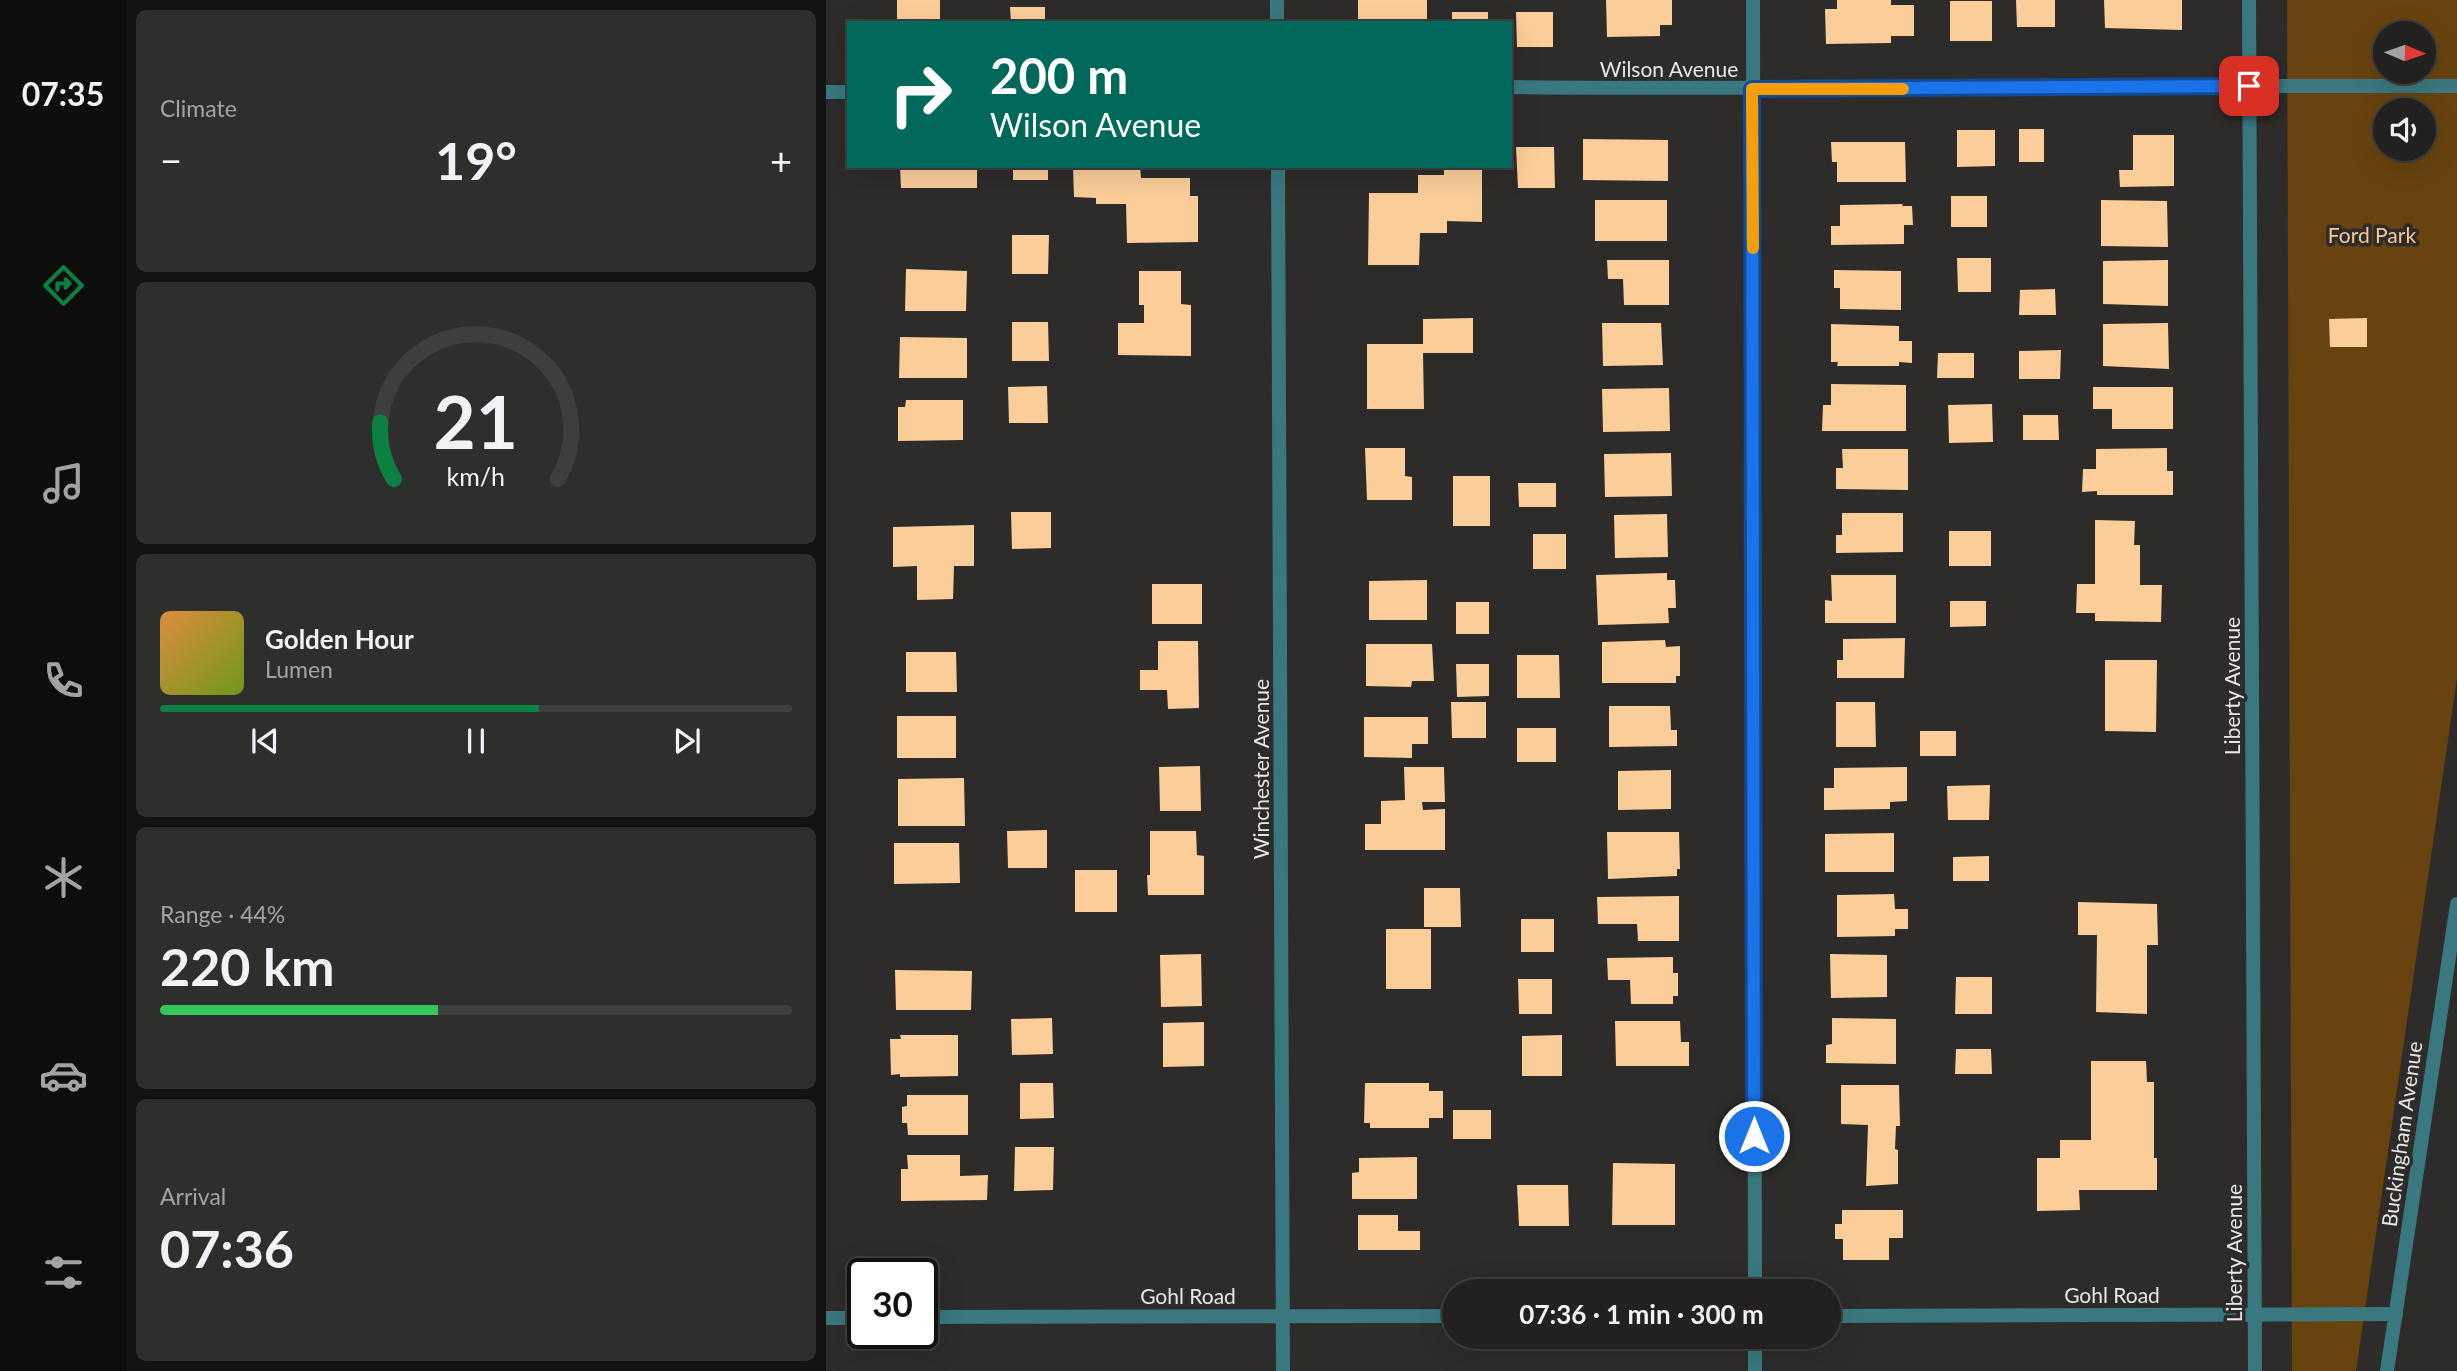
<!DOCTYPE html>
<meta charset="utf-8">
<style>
body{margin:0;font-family:Lato,sans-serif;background:#2e2e2d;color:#f1f3f6;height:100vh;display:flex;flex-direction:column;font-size:26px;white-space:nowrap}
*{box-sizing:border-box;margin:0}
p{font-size:23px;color:#a2a3a5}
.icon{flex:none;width:38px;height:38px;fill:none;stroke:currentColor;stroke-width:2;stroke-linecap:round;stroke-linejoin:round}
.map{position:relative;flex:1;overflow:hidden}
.details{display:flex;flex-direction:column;gap:10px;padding:10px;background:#131212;width:700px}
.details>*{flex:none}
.banner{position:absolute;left:21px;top:21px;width:665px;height:147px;border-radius:0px;box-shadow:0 7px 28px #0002,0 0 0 2px #3f3e3e;background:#00695c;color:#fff;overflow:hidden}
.needle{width:46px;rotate:92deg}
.tools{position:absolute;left:1547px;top:21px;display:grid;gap:14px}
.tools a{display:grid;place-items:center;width:63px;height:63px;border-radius:50%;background:#222120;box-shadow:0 7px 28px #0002,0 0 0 2px #3f3e3e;font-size:35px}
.speed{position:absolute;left:21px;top:1258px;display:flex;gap:14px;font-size:35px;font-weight:700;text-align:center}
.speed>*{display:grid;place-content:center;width:91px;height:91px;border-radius:50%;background:#222120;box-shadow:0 7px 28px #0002,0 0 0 2px #3f3e3e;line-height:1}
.speed .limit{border:4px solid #111;border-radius:10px;background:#fff;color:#111}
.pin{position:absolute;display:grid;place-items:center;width:60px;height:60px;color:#fff;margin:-30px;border-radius:14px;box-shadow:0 4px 10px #0006}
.me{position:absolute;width:77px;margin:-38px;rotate:0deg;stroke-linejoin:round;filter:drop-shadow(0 0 5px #0008)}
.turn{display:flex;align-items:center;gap:24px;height:147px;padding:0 28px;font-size:32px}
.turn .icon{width:91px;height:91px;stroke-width:2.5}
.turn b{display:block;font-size:49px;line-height:60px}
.big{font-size:52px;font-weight:700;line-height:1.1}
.details .tile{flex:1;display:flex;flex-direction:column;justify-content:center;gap:10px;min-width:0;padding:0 24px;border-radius:10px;background:#2e2e2d}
.details .dial{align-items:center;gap:0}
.dial svg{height:182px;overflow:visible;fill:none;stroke:#3f3e3e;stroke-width:7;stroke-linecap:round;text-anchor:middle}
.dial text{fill:#f1f3f6;stroke:none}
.song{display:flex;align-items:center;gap:21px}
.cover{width:84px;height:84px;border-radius:10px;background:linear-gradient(135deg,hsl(30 70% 55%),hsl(80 70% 35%))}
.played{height:7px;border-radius:4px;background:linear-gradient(90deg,#0b8043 60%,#3f3e3e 60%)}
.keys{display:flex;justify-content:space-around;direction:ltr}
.heat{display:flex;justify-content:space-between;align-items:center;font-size:38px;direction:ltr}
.charge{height:10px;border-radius:5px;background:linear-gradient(90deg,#34c759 44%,#3f3e3e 0)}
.trip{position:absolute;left:616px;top:1279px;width:399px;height:70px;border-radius:35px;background:#222120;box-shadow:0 7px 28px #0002,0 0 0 2px #3f3e3e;font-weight:700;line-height:70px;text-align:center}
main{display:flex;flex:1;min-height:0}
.menu{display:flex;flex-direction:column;width:126px;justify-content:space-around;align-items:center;background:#0e0d0d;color:#a2a3a5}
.menu .icon{width:49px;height:49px}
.menu .current{color:#0b8043}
.menu b{font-size:32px;color:#f1f3f6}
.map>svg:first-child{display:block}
</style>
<main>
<nav class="menu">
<b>07:35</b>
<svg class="icon current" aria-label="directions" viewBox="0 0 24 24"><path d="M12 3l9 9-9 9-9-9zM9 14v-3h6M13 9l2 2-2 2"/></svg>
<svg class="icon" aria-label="music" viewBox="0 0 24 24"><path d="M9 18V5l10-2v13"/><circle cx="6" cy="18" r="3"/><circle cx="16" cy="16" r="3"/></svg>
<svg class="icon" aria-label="phone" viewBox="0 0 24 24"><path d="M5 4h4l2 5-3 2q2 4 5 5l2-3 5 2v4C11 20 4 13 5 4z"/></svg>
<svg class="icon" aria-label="climate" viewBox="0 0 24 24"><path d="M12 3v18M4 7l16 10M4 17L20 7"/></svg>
<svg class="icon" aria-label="car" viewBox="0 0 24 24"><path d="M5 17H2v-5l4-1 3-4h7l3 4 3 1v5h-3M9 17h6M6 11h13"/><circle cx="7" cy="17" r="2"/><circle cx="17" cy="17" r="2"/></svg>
<svg class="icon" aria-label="filters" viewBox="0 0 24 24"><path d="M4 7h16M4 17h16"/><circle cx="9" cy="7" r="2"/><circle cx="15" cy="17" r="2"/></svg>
</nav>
<section class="details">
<div class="tile"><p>Climate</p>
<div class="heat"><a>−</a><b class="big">19°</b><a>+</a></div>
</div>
<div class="tile dial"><svg viewBox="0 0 100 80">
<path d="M14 69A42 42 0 1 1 86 69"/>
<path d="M14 69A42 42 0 0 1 8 44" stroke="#0b8043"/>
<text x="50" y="56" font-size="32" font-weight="700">21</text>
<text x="50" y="72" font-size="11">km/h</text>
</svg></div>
<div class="tile">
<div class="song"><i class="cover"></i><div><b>Golden Hour</b><p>Lumen</p></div></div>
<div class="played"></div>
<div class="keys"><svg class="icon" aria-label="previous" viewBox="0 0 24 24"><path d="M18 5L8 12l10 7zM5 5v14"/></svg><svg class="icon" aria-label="pause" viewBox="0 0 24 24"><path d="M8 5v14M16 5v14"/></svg><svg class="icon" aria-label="next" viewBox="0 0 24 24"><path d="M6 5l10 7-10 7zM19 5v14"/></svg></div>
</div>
<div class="tile"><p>Range · 44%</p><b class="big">220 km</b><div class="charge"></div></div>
<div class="tile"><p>Arrival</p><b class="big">07:36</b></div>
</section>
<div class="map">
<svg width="1631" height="1371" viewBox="0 0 1631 1371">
<rect width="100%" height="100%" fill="#2d2c2a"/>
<path fill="#68430f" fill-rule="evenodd" d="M1461 0H1631V678L1530 1371H1466ZM1559 33H1598V72H1559ZM1559 110H1598V149H1559Z"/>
<g fill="#facd99">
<rect x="71" y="0" width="43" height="23"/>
<rect x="532" y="0" width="69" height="23"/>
<polygon points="780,0 846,0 846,25 834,25 834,36 781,37"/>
<polygon points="1011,0 1065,0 1065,5 1088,5 1088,36 1065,36 1065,43 1000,44 999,9 1011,9"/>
<polygon points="1190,0 1229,0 1229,27 1191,27"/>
<polygon points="1278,0 1356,0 1356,30 1279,28"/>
<rect x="1124" y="1" width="42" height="40"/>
<polygon points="184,7 219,7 219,23 185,23"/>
<rect x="626" y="12" width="36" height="11"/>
<polygon points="690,12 727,12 727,47 691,47"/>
<rect x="1193" y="129" width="25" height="33"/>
<polygon points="1131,130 1169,130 1169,166 1131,167"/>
<polygon points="1307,135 1348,135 1348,186 1294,187 1293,170 1307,170"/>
<polygon points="757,139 842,140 842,181 757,180"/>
<polygon points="1005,142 1079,142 1080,182 1011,182 1011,162 1006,162"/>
<polygon points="690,147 728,147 729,188 692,188"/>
<polygon points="74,166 151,167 151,188 75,188"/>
<rect x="187" y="166" width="35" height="14"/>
<polygon points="247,166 314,166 315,178 364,178 364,196 372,196 372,242 301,243 300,204 270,204 270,198 248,197"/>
<polygon points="618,166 656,166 656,222 621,221 621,233 594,233 593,265 542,265 543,193 592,193 592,175 618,175"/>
<rect x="1125" y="196" width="36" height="31"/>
<rect x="769" y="200" width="72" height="41"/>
<polygon points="1275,200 1341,201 1342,247 1275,246"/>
<polygon points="1077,204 1076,206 1086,206 1087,225 1078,225 1078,244 1005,245 1005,226 1014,226 1014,205"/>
<polygon points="186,235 223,235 222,274 186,274"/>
<polygon points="1131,258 1165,258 1165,292 1132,292"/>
<polygon points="781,260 843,260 843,305 798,305 797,279 782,279"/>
<polygon points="1342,260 1342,306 1277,304 1277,261"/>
<polygon points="80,269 141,271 140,311 79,311"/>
<polygon points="1008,270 1075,271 1075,310 1014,309 1014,288 1008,288"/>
<polygon points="313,271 355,271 355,304 365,305 365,356 292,355 292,323 318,323 318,305 313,305"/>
<polygon points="1229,289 1230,315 1193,315 1194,290"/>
<polygon points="647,318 647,353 597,353 598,409 541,409 541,344 597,344 597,319"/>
<polygon points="1541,318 1541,347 1504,347 1503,319"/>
<polygon points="186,322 222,322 223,361 186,361"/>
<polygon points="776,323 835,323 837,365 777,366"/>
<polygon points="1342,323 1343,369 1277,366 1277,324"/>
<polygon points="1005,324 1073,326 1073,341 1086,341 1086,363 1073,362 1073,366 1011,366 1012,362 1005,362"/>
<polygon points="74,337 141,338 141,378 73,378"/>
<polygon points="1235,350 1234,379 1193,379 1193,351"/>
<polygon points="1112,353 1148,353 1148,378 1111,378"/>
<polygon points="1005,384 1080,385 1080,431 996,431 997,405 1005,405"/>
<polygon points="221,386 222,423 183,423 182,387"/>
<polygon points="1267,387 1347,387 1347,429 1286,429 1286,409 1267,409"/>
<polygon points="843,388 844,431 777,432 776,389"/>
<polygon points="80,400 137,400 137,440 72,441 72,407 79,407"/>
<polygon points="1166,404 1167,442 1123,443 1122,405"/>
<polygon points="1197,415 1232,415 1233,440 1197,440"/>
<polygon points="539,448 579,448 579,476 586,477 586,500 541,500"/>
<polygon points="1341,448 1341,471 1347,471 1347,495 1271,495 1271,491 1256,492 1257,469 1270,469 1270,449"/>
<polygon points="1016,449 1082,449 1082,490 1010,489 1010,468 1017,468"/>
<polygon points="845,453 846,496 779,497 778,454"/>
<rect x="627" y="476" width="37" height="50"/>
<polygon points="692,483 730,483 730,507 693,507"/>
<polygon points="185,512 225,512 225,548 186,549"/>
<polygon points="1016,513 1077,513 1077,552 1010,553 1010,535 1016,535"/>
<polygon points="841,514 842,557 789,558 788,515"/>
<polygon points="1269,520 1309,521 1308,545 1314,545 1314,585 1336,585 1335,622 1269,621 1269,613 1250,613 1251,584 1269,584"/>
<polygon points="148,525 148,566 128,566 127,599 91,600 91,566 67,567 67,527"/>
<rect x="1123" y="531" width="42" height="35"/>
<rect x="707" y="534" width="33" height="35"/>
<polygon points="841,573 841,580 849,580 850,608 842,608 843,623 772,625 770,575"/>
<polygon points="1005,575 1070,575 1070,623 999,623 999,600 1006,601"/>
<polygon points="601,580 601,620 543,620 543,581"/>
<rect x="326" y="584" width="50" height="40"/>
<polygon points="1124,601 1160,601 1160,626 1124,627"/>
<rect x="630" y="602" width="33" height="32"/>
<polygon points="1079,638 1078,678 1011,678 1011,660 1017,660 1017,639"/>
<polygon points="839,640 840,647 854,646 854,676 850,676 850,683 776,683 776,642"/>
<polygon points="332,641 372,641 373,708 342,709 341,690 314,690 314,670 332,670"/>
<polygon points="540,644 606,644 608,681 586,681 585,687 540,686"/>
<polygon points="80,652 130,652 131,692 80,692"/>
<polygon points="691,655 733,655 734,698 691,698"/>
<polygon points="1279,660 1331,660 1330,732 1279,731"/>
<polygon points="630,664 663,664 663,696 631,697"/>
<polygon points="625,702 660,702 660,738 626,738"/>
<polygon points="1010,702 1049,702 1050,747 1010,747"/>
<polygon points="783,706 844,706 845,730 851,730 851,746 783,747"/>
<rect x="71" y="716" width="59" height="42"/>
<polygon points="538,717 602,717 602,744 586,744 586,758 538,757"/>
<rect x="691" y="728" width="39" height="34"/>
<rect x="1094" y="731" width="36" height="25"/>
<polygon points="374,766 375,811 334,811 333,767"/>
<polygon points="578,767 618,767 619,802 596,802 597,810 619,809 619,850 539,850 539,824 555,824 555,801 579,800"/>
<polygon points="1081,767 1081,801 1064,802 1064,809 998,810 998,788 1008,788 1008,768"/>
<polygon points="845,770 845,809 792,810 792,771"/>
<polygon points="138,778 139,826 72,826 72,779"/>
<polygon points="1164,785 1163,820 1122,820 1121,786"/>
<polygon points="221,830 221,868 182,868 181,831"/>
<polygon points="324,831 370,831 371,855 378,856 378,895 322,895 321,875 324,875"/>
<polygon points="781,832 853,832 854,869 851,869 851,876 782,879"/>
<polygon points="1068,833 1068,872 999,872 999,834"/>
<polygon points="68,843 133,843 134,883 68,884"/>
<polygon points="1163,856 1163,881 1127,881 1127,857"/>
<rect x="249" y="870" width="42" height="42"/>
<polygon points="598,888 634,888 635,927 598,927"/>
<polygon points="1068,894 1069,909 1082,909 1082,929 1069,929 1069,936 1011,937 1011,895"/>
<polygon points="853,896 853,941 812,941 811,924 772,924 771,897"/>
<polygon points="1252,902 1331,904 1332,945 1321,945 1321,1014 1270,1012 1271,935 1252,935"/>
<rect x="695" y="919" width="33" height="33"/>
<rect x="560" y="929" width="45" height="60"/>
<polygon points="375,954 376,1006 335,1007 334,955"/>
<polygon points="1004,954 1061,955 1061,997 1005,998"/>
<polygon points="847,957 847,973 852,973 852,996 847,996 847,1004 805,1004 804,980 782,980 781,958"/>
<polygon points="69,970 146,971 145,1010 70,1010"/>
<polygon points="1130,977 1166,977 1166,1014 1129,1014"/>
<polygon points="692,979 726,979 726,1014 693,1014"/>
<polygon points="226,1018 227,1054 186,1055 185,1019"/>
<polygon points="1006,1018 1070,1019 1070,1064 1000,1063 1000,1045 1006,1044"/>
<polygon points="789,1021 854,1021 855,1042 863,1042 863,1066 790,1066"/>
<polygon points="378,1022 378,1066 337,1067 337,1023"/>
<polygon points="74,1035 132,1035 132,1076 74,1077 74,1074 65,1075 64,1039 75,1039"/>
<polygon points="736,1035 736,1076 696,1076 696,1036"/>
<polygon points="1130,1049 1165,1049 1166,1074 1129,1074"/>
<polygon points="1265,1061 1320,1061 1321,1082 1328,1082 1328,1158 1331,1158 1331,1190 1253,1190 1254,1210 1211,1211 1211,1158 1234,1158 1234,1140 1265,1140"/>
<polygon points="194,1083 227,1083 228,1118 194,1119"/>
<polygon points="539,1083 603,1083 603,1091 617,1091 617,1118 603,1118 603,1128 544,1128 544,1123 538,1123"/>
<polygon points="1015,1085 1073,1085 1074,1126 1070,1126 1069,1149 1072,1150 1072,1184 1040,1186 1042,1125 1015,1124"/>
<polygon points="81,1095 142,1095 142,1135 82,1135 81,1123 76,1123 76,1107 81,1106"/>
<rect x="627" y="1110" width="38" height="29"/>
<polygon points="189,1147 228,1147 227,1190 188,1191"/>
<polygon points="81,1155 134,1155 134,1176 162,1175 161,1200 75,1201 75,1169 82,1169"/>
<polygon points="591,1157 591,1199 526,1199 526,1173 533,1172 533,1158"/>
<polygon points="787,1163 849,1164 849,1225 786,1225"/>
<polygon points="691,1185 742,1185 743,1226 693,1226"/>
<polygon points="1016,1210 1077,1210 1077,1238 1063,1238 1063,1260 1017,1260 1017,1239 1009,1239 1009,1224 1016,1224"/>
<polygon points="532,1215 572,1215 572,1231 594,1231 594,1250 532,1250"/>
</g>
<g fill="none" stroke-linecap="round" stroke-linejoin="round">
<g stroke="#3a787f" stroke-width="14">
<polyline points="451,0 451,23"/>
<polyline points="927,0 929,1292"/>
<polyline points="1423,0 1429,1371"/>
<path d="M684 87C1000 90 1315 85 1631 86"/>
<polyline points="0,92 23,92"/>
<polyline points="452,166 457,1371"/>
<polyline points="1003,1316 1570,1314"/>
<polyline points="96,1317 628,1316"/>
<polyline points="0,1318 37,1318"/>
<polyline points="929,1337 929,1371"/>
<polyline points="1561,1371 1631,904"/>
</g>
</g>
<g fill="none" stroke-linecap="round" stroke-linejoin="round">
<defs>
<polyline id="route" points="928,1136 926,89 1423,86"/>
</defs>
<use href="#route" stroke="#114b97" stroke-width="18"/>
<use href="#route" stroke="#1a73e8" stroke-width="12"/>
<polyline stroke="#f59e0b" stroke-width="12" points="927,248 926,89 1077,89"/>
</g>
<g text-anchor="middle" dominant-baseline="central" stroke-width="7" stroke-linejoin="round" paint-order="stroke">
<g font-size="21" fill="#e8e7e5" stroke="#2d2c2a">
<text x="843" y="68">Wilson Avenue</text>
<text transform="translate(1405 686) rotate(-90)">Liberty Avenue</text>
<text transform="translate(434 769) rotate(-90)">Winchester Avenue</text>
<text transform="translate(1575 1134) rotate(-82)">Buckingham Avenue</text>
<text transform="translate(1407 1253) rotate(-90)">Liberty Avenue</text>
<text x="1286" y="1294">Gohl Road</text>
<text x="362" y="1295">Gohl Road</text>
</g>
<g font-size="21" fill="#f9c890" stroke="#2d2c2a">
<text x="1546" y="234">Ford Park</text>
</g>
</g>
</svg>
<div class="tools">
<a><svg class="needle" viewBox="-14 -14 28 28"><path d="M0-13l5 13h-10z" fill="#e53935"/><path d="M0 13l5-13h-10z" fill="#a2a3a5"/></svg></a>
<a><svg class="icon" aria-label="sound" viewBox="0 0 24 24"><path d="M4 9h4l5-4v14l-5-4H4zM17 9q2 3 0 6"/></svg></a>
</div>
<div class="speed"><div class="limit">30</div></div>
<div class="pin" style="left:1423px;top:86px;background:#d93025"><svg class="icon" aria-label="arrive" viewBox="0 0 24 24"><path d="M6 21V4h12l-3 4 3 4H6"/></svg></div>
<svg class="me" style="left:928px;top:1136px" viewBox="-20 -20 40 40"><circle r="17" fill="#1a73e8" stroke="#fff" stroke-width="3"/><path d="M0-11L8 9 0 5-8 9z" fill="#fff"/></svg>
<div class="trip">07:36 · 1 min · 300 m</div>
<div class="banner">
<div class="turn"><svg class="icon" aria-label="right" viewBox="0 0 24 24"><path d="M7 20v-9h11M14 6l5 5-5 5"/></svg><div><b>200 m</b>Wilson Avenue</div></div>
</div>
</div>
</main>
